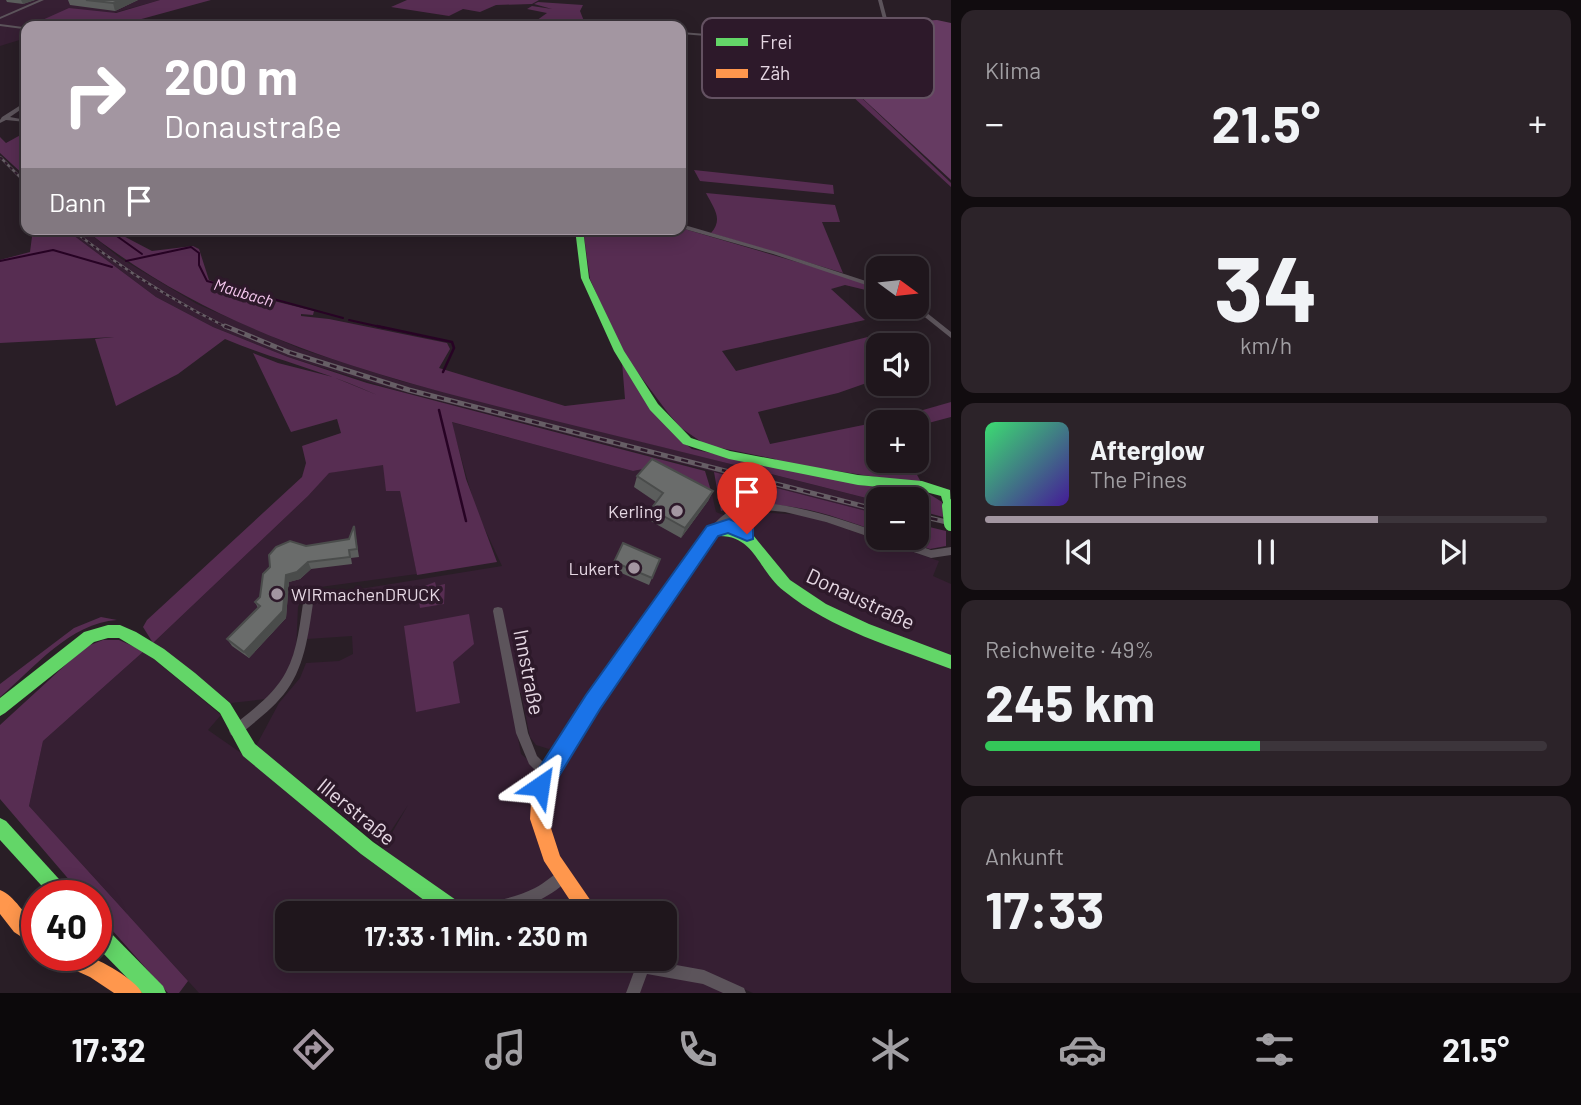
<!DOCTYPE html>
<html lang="de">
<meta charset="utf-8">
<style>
body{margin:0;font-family:Barlow,sans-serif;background:#2c2329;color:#f1f3f6;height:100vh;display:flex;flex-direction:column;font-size:26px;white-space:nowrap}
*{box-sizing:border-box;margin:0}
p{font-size:23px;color:#a19fa3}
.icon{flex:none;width:38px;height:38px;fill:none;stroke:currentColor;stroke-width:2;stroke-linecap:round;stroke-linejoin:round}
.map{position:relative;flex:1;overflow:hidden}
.sheet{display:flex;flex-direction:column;gap:10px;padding:10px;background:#110c0f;width:630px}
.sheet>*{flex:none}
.guide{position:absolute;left:21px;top:21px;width:665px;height:214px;border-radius:14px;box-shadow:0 4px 18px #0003,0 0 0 2px #3c353b;background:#a396a1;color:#fff;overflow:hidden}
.needle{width:46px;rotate:105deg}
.buttons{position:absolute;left:866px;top:256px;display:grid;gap:14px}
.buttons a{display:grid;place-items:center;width:63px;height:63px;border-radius:14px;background:#1f161c;box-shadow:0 4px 18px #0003,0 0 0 2px #3c353b;font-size:35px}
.speed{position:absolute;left:21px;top:880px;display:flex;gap:14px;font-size:35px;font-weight:700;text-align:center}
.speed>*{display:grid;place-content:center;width:91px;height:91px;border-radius:50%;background:#1f161c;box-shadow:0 4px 18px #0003,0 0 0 2px #3c353b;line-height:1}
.speed .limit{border:10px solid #d22;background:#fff;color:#111}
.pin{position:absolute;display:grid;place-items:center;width:60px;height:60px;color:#fff;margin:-72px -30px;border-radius:50% 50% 50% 0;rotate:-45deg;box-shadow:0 0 7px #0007}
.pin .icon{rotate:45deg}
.me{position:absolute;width:77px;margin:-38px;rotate:32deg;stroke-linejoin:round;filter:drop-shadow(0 0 5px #0008)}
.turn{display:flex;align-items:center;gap:24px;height:147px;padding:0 28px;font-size:32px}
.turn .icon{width:91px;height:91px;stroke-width:2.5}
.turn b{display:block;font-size:49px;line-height:60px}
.then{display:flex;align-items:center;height:66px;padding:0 28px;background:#0003;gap:14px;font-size:26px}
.big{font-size:52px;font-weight:700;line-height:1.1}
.sheet .tile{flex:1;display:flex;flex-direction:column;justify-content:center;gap:10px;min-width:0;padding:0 24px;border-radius:14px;background:#2c2329}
.sheet .dial{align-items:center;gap:0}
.dial b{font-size:91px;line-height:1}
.song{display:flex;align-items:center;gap:21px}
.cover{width:84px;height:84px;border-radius:10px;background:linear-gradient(135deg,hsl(140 70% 55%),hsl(260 70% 35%))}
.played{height:7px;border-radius:4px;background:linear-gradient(90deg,#a396a1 70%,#3c353b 70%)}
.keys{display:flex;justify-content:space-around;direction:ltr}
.heat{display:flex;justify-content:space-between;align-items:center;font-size:38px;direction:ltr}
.charge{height:10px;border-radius:5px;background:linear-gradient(90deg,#34c759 49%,#3c353b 0)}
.trip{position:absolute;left:275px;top:901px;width:402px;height:70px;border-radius:14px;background:#1f161c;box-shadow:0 4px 18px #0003,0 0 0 2px #3c353b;font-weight:700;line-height:70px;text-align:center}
.tab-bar{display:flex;height:112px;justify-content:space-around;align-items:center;background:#0c090b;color:#a19fa3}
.tab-bar .icon{width:49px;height:49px}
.tab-bar .selected{color:#a396a1}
.tab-bar b{font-size:32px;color:#f1f3f6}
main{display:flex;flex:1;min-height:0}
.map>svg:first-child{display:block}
</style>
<main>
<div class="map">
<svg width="951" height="993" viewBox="0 0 951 993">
<rect width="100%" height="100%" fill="#291e26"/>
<g fill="#361f33" fill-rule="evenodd">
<polygon points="0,0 160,0 68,26 26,26 26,38 0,46"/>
<polygon points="65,229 84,229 120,258 197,304 301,349 401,381 878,501 878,514 389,388 288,357 213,327 156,297"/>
<path d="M451 422 633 471 653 467 712 494 716 512 741 522 753 512 806 515 939 561 933 576 951 584V993H753L727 982 725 993H199L29 806 43 741 144 651 221 715 208 730 244 755 374 864 408 805 381 846 256 746 279 703 300 678 306 663 339 661 353 654 352 636 307 639 308 610 323 595 502 566 476 510ZM621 646 636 656 584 730 551 783 538 779 533 764 521 754 510 695 521 693 530 737 536 745 549 749 556 746ZM287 914H665V959H287Z"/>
<polygon points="383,464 400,491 417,574 305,589 298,607 296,652 287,675 266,699 231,703 153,643 308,496 328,473"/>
</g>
<g fill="#572d52">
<polygon points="160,0 211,0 116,26 29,26 69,8 116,13"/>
<polygon points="407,0 539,0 532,4 496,5 480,12 463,9 449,16 391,7"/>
<polygon points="538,2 583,5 580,11 586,26 493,26 510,20 533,23 547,13 527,9 532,6 552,9 534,4"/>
<polygon points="845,82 951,183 951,187 851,95 841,83"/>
<polygon points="26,132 26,177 0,153 0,137 6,143"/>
<polygon points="694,170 833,185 834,194 700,181"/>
<path d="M706 193 835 205 840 222H822L843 273 711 233C724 219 713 207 706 193Z"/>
<polygon points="681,228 838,274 878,289 878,293 845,285 831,289 865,320 722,351 736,371 883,333 896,345 878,345 878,379 838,393 758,412 770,444 878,422 878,460 909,460 922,484 778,462 775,459 706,445 681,428 668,413 626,357 600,302 590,279 583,229"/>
<path d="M33 229H65L156 297 213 327 288 357 367 383 705 471 712 494 653 467 633 471 452 422 466 479 497 562 417 575 400 491H386L383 465 329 473 308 496 153 643 143 627 147 620 302 477 306 463 302 446 341 433 337 419 291 432 253 353 278 363 333 377 377 395C328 372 275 360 225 339L178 374 116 406 95 339 114 337 0 343V260L30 252Z"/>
<path d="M84 229H110L152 251 193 246 199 249 209 280 254 296 314 311 313 315 301 314V316L329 319 447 343 450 349 439 368 565 406 625 399 622 362 680 440 692 449 861 485 923 490 942 502 943 517 917 510V499L878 501C772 474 666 448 560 422 388 379 226 341 84 229Z"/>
<polygon points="951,402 951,417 917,426 917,422 881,422"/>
<path d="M714 472 878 514V532C829 514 774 494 721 511Z"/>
<polygon points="917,524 946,531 946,546 930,549 894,537 917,537"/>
<polygon points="435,582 436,586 445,584 444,604 420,608 417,589"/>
<polygon points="469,614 474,644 453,662 460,703 416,712 404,626"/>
<path d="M101 617 117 620C70 623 34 668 0 697V684L74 628Z"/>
<polygon points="103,640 119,640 144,651 43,741 29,806 188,981 179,993 168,993 96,912 96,896 83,896 0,799 0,725 85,647"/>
</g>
<polygon fill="#663b62" points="937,20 951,23 951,180 860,96 850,82 869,84 856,45 858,39 922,21"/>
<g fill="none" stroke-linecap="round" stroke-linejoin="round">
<g stroke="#270324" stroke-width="2">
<polyline points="107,229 142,254"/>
<polyline points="0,261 53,250 112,267"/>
<polyline points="126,261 191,247 199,253 199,265 207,281 343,318"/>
<polyline points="349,320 385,328"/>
</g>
<g stroke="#270324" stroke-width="2.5">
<polyline points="377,326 452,342 454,348 443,372"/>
<polyline points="439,410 466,521"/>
</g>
<g fill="#5c545b" fill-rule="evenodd">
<polygon points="39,0 44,0 0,19 0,17"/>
<polygon points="878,0 882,0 887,19 868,29 744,39 681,34 681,32 744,37 867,27 883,19"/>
<polygon points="0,24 23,27 25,28 23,29 0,26"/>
<polygon points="24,103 26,103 26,106 10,117 26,120 26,122 6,120 0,123 0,120 2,117"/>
<polygon points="681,224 777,252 878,285 878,289 773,254 681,228"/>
<polygon points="917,305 951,332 951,338 911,306 917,306"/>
<path d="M765 503C804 507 841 519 878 532V537H895L931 550 951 547V555L931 558 826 522 785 512 765 510 748 511 736 515 716 534 713 535 710 534 708 531 710 528C729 508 737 504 765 503Z"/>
<path d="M309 593 312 594 314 597C309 628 306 664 287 690 274 708 256 721 239 735L235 737 231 735 229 731 231 727C251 711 274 695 286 672 298 650 300 621 304 597L306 594Z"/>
<polygon points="498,607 502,608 503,611 528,733 537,756 551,770 553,774 551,778 547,780 543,778 529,764 516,733 493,611 494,608"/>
<path d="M563 870 568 871 569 876C561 894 517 912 497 914 486 914 475 914 464 914L465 909 470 907C492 902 515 898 535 888 545 883 553 874 563 870Z"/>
<polygon points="643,959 704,970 744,988 746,993 723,993 703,984 647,974 640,993 626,993 638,961"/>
</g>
<g fill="#63d668" fill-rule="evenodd">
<polygon points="575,229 583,229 589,278 624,351 658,404 691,438 730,451 858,475 922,481 950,490 951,510 945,509 941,496 922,491 858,485 729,459 683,444 650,410 614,351 581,278"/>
<path d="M728 525 744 529 753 535 790 580 826 604 869 624 951 655V669C894 647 832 630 784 591 758 571 755 534 717 536L658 620 653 622 648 620 646 616 648 612 708 527Z"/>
<polygon points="108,625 120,625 136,632 164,649 195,673 230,703 255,744 373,842 466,907 468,914 443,914 361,854 243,756 220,713 154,659 119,638 108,638 94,642 5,713 0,716 0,698 84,632"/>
<polygon points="0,818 6,821 69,890 72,896 51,896 0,840"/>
<polygon points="96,923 103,925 163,986 166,993 142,993 96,946"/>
</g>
<g fill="#ff974d" fill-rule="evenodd">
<polygon points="653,610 658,612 660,616 658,620 598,707 548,788 548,819 560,856 593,904 591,911 584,913 577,911 544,861 530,819 532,786 588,697 648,612"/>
<path d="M0 890C15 896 24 915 37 926V947L14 932 0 914Z"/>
<path d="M56 956C65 955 76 954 85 956 99 958 137 981 142 993H114L90 977 59 963Z"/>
</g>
<defs>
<g id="rail-far1">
<polyline points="0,157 26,183"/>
<path d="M71 229C121 268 171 300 228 328"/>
</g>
<g id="rail">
<polyline points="225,326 288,352 409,390 878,510"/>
<polyline points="917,515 951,523"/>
</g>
</defs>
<use href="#rail-far1" stroke="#665e65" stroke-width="2.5"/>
<use href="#rail" stroke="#665e65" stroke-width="5"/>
<use href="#rail-far1" stroke="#2d192a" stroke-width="2" stroke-dasharray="3.5" stroke-linecap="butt"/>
<use href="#rail" stroke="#2d192a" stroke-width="2.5" stroke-dasharray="7" stroke-linecap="butt"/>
<polyline stroke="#63d668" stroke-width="14" points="949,506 951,524"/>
</g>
<g fill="#5b5d5c">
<polygon points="6,0 35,0 23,4 7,2"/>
<polygon points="68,0 138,0 115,11 70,5"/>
<polygon points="807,30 827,35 824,42 812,42 805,37"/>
<polygon points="637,476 713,491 708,501 681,538 647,519 651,509 656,502 634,487"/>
<polygon points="354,526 359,557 351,558 352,564 311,569 300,579 289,582 286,618 249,658 232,646 227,639 258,608 255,602 306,546 349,539"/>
<polygon points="660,559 649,585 612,569 614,562"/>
</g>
<g fill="#4a4c4b">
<polygon points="21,0 35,0 23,4"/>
<polygon points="120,0 138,0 115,11 113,3"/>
<polygon points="713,491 708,501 681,538 685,528"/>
<polygon points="308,562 311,569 300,579 289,582 286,618 249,658 244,652 286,575"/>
</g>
<g fill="#6a6c6b" stroke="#4a4c4b" stroke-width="2">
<polygon points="86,0 120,0 113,3"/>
<polygon points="652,459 713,491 685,528 651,509 663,493 637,476"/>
<polygon points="354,526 357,549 349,550 350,557 308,562 297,572 286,575 283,611 244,652 227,639 260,606 255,602 260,597 263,574 270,567 269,555 276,547 290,541 306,546 349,539"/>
<polygon points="623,543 660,559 652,578 614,562"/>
</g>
<polygon fill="#1a73e8" stroke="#114b97" stroke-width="2" points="729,519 753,529 753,539 747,541 728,533 718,536 600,709 548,794 540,797 532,794 529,786 532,779 586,695 707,526"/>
<g fill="#a396a1" stroke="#2d192a" stroke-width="2.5">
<circle cx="677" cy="511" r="7"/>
<circle cx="634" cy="568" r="7"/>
<circle cx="277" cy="594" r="7"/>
</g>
<g text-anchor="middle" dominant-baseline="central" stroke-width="7" stroke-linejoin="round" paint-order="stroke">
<g font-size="16" font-style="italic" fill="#f8caf1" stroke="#2d192a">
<text transform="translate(244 292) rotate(17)">Maubach</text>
</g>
<g font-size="18" fill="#e5d7e3" stroke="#2d192a" text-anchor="end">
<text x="663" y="511">Kerling</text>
<text x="620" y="568">Lukert</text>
<text x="291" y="594" text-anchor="start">WIRmachenDRUCK</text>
</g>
<g font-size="21" fill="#e5d7e3" stroke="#2d192a">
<text transform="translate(861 598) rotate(25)">Donaustraße</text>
<text transform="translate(530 672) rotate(79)">Innstraße</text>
<text transform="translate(357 811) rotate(39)">Illerstraße</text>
</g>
</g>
<rect x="702" y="18" width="232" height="80" rx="10" fill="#2d192a" stroke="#645262" stroke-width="2"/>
<rect x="716" y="38" width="32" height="8" fill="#63d668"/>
<rect x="716" y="69" width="32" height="9" fill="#ff974d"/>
<g font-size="19" fill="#e5d7e3">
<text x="760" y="49">Frei</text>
<text x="760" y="80">Zäh</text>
</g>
</svg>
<div class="buttons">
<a><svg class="needle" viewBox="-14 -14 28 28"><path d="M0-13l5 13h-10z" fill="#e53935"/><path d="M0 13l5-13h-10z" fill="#a19fa3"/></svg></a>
<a><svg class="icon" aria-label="sound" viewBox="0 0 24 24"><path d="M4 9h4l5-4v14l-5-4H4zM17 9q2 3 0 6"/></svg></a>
<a>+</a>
<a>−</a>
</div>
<div class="speed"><div class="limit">40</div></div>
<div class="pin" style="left:747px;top:534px;background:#d93025"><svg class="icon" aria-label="arrive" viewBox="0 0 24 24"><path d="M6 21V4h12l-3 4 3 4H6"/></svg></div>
<svg class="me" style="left:540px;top:786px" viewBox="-20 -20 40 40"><path d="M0-17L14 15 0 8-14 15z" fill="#1a73e8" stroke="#fff" stroke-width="4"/></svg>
<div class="trip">17:33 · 1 Min. · 230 m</div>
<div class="guide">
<div class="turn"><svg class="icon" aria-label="right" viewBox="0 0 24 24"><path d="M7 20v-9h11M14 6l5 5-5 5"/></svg><div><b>200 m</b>Donaustraße</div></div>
<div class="then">Dann<svg class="icon" aria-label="arrive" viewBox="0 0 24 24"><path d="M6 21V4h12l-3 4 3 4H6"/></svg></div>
</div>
</div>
<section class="sheet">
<div class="tile"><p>Klima</p>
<div class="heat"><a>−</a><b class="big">21.5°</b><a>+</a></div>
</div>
<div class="tile dial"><b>34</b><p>km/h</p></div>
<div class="tile">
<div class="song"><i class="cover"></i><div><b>Afterglow</b><p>The Pines</p></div></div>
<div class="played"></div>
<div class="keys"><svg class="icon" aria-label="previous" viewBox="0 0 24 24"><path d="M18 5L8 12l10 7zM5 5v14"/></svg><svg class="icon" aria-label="pause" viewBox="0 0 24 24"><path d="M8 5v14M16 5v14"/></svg><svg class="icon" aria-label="next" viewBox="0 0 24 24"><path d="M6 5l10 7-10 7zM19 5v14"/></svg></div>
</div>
<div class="tile"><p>Reichweite · 49%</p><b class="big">245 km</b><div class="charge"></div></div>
<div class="tile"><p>Ankunft</p><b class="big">17:33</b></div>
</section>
</main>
<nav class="tab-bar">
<b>17:32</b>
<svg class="icon selected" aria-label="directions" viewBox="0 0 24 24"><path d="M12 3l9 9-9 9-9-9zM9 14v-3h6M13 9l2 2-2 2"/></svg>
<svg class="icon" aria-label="music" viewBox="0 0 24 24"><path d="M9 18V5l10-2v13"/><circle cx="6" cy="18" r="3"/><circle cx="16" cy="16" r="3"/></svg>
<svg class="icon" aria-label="phone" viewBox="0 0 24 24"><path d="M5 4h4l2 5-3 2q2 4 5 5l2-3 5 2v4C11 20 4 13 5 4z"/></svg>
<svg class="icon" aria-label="climate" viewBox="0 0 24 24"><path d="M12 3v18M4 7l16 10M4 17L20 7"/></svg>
<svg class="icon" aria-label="car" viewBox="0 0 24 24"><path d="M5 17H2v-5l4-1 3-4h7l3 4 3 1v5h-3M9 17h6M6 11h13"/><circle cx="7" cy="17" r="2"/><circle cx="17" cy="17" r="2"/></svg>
<svg class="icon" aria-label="filters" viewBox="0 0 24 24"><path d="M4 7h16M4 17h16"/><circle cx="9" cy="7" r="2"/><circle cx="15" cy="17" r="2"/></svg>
<b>21.5°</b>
</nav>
